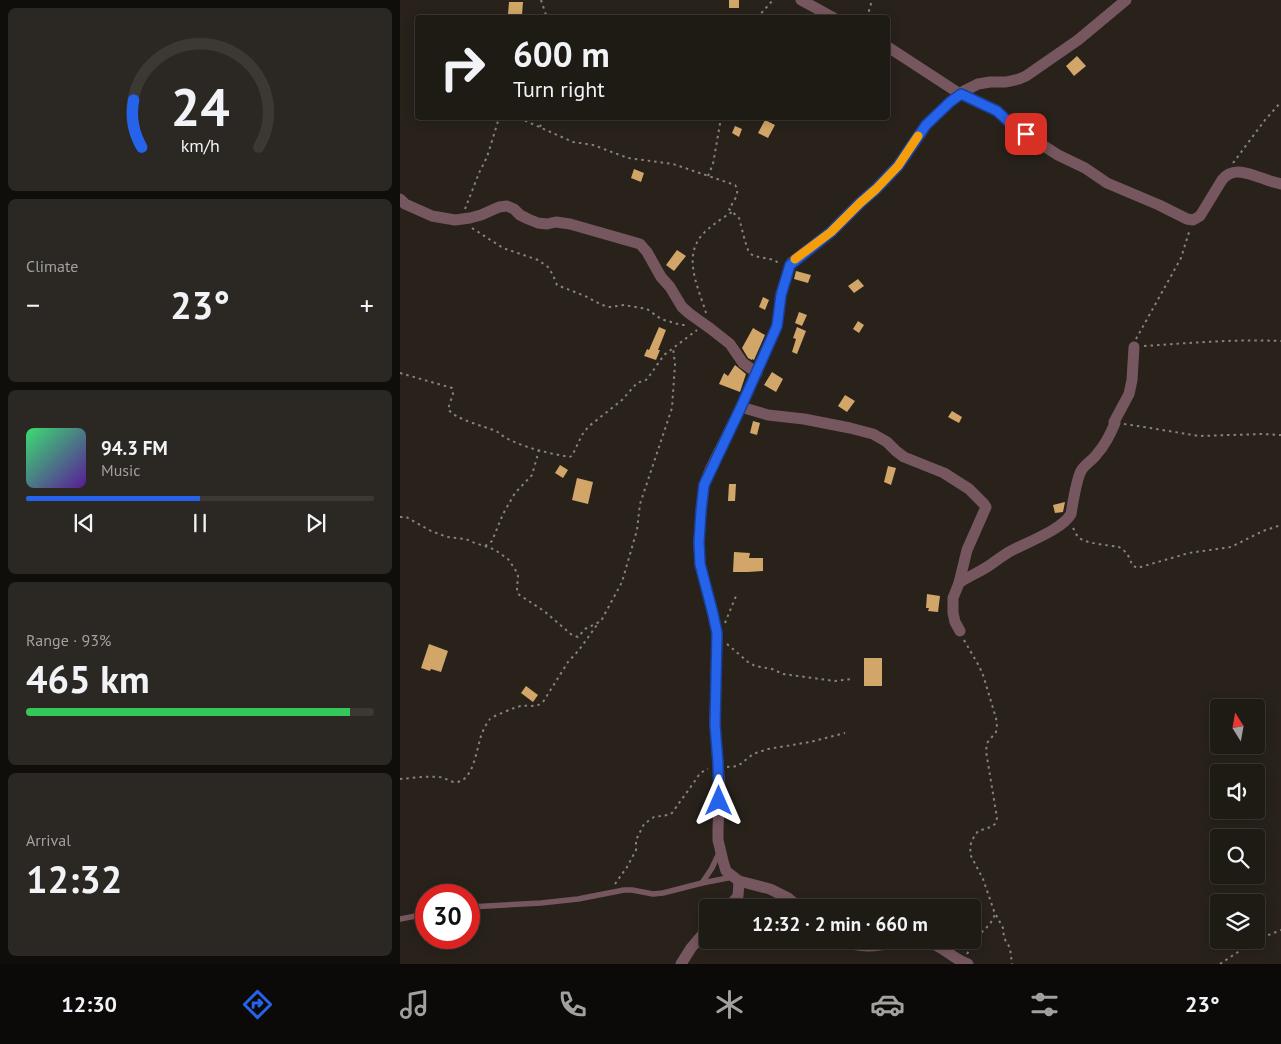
<!DOCTYPE html>
<meta charset="utf-8">
<style>
body{margin:0;font-family:"PT Sans",sans-serif;background:#2b2722;color:#f1f3f6;height:100vh;display:flex;flex-direction:column;font-size:19px;white-space:nowrap}
*{box-sizing:border-box;margin:0}
p{font-size:16px;color:#a1a1a0}
.icon{flex:none;width:28px;height:28px;fill:none;stroke:currentColor;stroke-width:2;stroke-linecap:round;stroke-linejoin:round}
.map{position:relative;flex:1;overflow:hidden}
.details{display:flex;flex-direction:column;gap:8px;padding:8px;background:#100e0b;width:400px}
.details>*{flex:none}
.hud{position:absolute;left:15px;top:15px;width:475px;height:105px;border-radius:5px;box-shadow:0 2px 12px #0003,0 0 0 1px #3c3834;background:#1e1a14;color:#f1f3f6;overflow:hidden}
.needle{width:32px;rotate:349deg}
.controls{position:absolute;left:810px;top:699px;display:grid;gap:10px}
.controls a{display:grid;place-items:center;width:55px;height:55px;border-radius:5px;background:#1e1a14;box-shadow:0 2px 12px #0003,0 0 0 1px #3c3834;font-size:25px}
.speed{position:absolute;left:15px;top:884px;display:flex;gap:10px;font-size:25px;font-weight:700;text-align:center}
.speed>*{display:grid;place-content:center;width:65px;height:65px;border-radius:50%;background:#1e1a14;box-shadow:0 2px 12px #0003,0 0 0 1px #3c3834;line-height:1}
.speed .limit{border:8px solid #d22;background:#fff;color:#111}
.pin{position:absolute;display:grid;place-items:center;width:42px;height:42px;color:#fff;margin:-21px;border-radius:10px;box-shadow:0 2px 8px #0006}
.me{position:absolute;width:55px;margin:-28px;rotate:0deg;stroke-linejoin:round;filter:drop-shadow(0 0 4px #0008)}
.turn{display:flex;align-items:center;gap:18px;height:105px;padding:0 15px;font-size:22px}
.turn .icon{width:65px;height:65px;stroke-width:2.5}
.turn b{display:block;font-size:35px;line-height:42px}
.big{font-size:38px;font-weight:600;line-height:1.1}
.details .card{flex:1;display:flex;flex-direction:column;justify-content:center;gap:8px;min-width:0;padding:0 18px;border-radius:8px;background:#2b2722}
.details .dial{align-items:center;gap:0}
.dial svg{height:130px;overflow:visible;fill:none;stroke:#3c3834;stroke-width:7;stroke-linecap:round;text-anchor:middle}
.dial text{fill:#f1f3f6;stroke:none}
.song{display:flex;align-items:center;gap:15px}
.cover{width:60px;height:60px;border-radius:8px;background:linear-gradient(135deg,hsl(140 70% 55%),hsl(270 70% 35%))}
.played{height:5px;border-radius:2px;background:linear-gradient(90deg,#2563eb 50%,#3c3834 50%)}
.keys{display:flex;justify-content:space-around;direction:ltr}
.heat{display:flex;justify-content:space-between;align-items:center;font-size:28px;direction:ltr}
.charge{height:8px;border-radius:4px;background:linear-gradient(90deg,#34c759 93%,#3c3834 0)}
.trip{position:absolute;left:299px;top:899px;width:282px;height:50px;border-radius:5px;background:#1e1a14;box-shadow:0 2px 12px #0003,0 0 0 1px #3c3834;font-weight:600;line-height:50px;text-align:center}
.dock{display:flex;height:80px;justify-content:space-around;align-items:center;background:#0c0a08;color:#a1a1a0}
.dock .icon{width:35px;height:35px}
.dock .current{color:#2563eb}
.dock b{font-size:22px;color:#f1f3f6}
main{display:flex;flex:1;min-height:0}
.map>svg:first-child{display:block}
</style>
<main>
<section class="details">
<div class="card dial"><svg viewBox="0 0 100 80">
<path d="M14 69A42 42 0 1 1 86 69"/>
<path d="M14 69A42 42 0 0 1 9 40" stroke="#2563eb"/>
<text x="50" y="56" font-size="32" font-weight="700">24</text>
<text x="50" y="72" font-size="11">km/h</text>
</svg></div>
<div class="card"><p>Climate</p>
<div class="heat"><a>−</a><b class="big">23°</b><a>+</a></div>
</div>
<div class="card">
<div class="song"><i class="cover"></i><div><b>94.3 FM</b><p>Music</p></div></div>
<div class="played"></div>
<div class="keys"><svg class="icon" aria-label="previous" viewBox="0 0 24 24"><path d="M18 5L8 12l10 7zM5 5v14"/></svg><svg class="icon" aria-label="pause" viewBox="0 0 24 24"><path d="M8 5v14M16 5v14"/></svg><svg class="icon" aria-label="next" viewBox="0 0 24 24"><path d="M6 5l10 7-10 7zM19 5v14"/></svg></div>
</div>
<div class="card"><p>Range · 93%</p><b class="big">465 km</b><div class="charge"></div></div>
<div class="card"><p>Arrival</p><b class="big">12:32</b></div>
</section>
<div class="map">
<svg width="881" height="964" viewBox="0 0 881 964">
<rect width="100%" height="100%" fill="#28221b"/>
<g fill="#d2a668">
<rect x="329" y="0" width="10" height="8"/>
<polygon points="109,2 123,2 122,15 108,14"/>
<polygon points="677,56 686,66 674,76 666,66"/>
<polygon points="365,120 375,125 368,138 358,133"/>
<polygon points="335,126 342,129 339,137 332,133"/>
<polygon points="234,169 244,173 241,182 231,178"/>
<polygon points="277,250 286,256 274,271 266,265"/>
<polygon points="396,271 411,275 408,283 394,279"/>
<polygon points="458,279 464,286 454,293 448,286"/>
<polygon points="363,297 369,300 365,310 359,307"/>
<polygon points="399,312 407,315 402,326 395,323"/>
<polygon points="458,321 464,325 459,333 453,329"/>
<polygon points="259,327 266,330 258,350 260,350 256,360 244,356 247,349 249,350"/>
<polygon points="397,327 406,331 397,354 392,352 396,339 393,338"/>
<polygon points="353,328 365,335 354,360 352,359 352,360 348,358 342,348"/>
<polygon points="335,365 346,374 340,392 319,384 324,373 328,376"/>
<polygon points="372,372 383,379 376,392 364,385"/>
<polygon points="445,395 455,401 447,412 438,406"/>
<polygon points="552,411 562,417 559,423 548,417"/>
<polygon points="353,421 360,423 357,435 350,433"/>
<polygon points="160,465 168,470 163,478 155,473"/>
<polygon points="488,466 496,468 491,485 484,482"/>
<polygon points="177,478 193,482 188,504 172,500"/>
<polygon points="329,484 336,484 335,501 328,501"/>
<polygon points="665,502 663,512 655,513 653,505"/>
<polygon points="334,552 350,553 349,558 363,558 363,571 348,572 333,572"/>
<polygon points="527,594 540,596 538,612 528,611 529,608 526,608"/>
<polygon points="29,644 48,651 41,672 31,669 30,671 21,668"/>
<rect x="464" y="658" width="18" height="28"/>
<polygon points="126,686 138,695 133,702 121,693"/>
</g>
<g fill="none" stroke-linecap="round" stroke-linejoin="round">
<g stroke="#87827c" stroke-width="2" stroke-dasharray="2.5 4" stroke-linecap="butt">
<polyline points="141,0 147,18"/>
<polyline points="357,18 373,0"/>
<polyline points="467,18 472,0"/>
<path d="M119 118 173 142 193 145 228 158 273 164 335 185C341 193 333 202 329 209L339 218 345 241 348 250 351 254 354 256 374 260 380 264"/>
<polyline points="140,127 143,118"/>
<polyline points="833,163 865,120 881,102"/>
<polyline points="308,176 313,164 321,118"/>
<polyline points="65,209 79,173 87,157 99,118"/>
<polyline points="72,228 103,248 138,260 148,267 153,275 157,285 185,296 202,305 210,307 224,305 247,309 261,319 281,325 287,325"/>
<path d="M306 313C298 286 280 253 307 230 315 223 324 217 332 212"/>
<polyline points="736,339 781,258 790,229"/>
<path d="M744 346C790 343 835 339 881 341"/>
<path d="M0 373 52 388 53 394 48 409C56 420 84 426 96 431 100 433 102 436 106 438 125 448 148 453 169 457L172 456 182 435 188 427 222 400 237 383 246 380 250 375 264 355 297 330"/>
<polyline points="724,424 744,427 799,436 863,434 881,435"/>
<polyline points="0,517 6,517 31,531 47,537 66,539 72,542 91,548 98,552 108,559 115,569 118,576 117,589 118,594 144,611 172,635 178,637 185,629 201,621 222,582 237,530 240,504 272,408 275,364 273,348"/>
<path d="M673 528C675 531 676 535 679 538 688 544 708 545 719 547 727 552 729 556 732 565L737 568 789 553 831 547 863 531 881 525"/>
<polyline points="85,546 92,541 103,514 115,493 132,475 139,450"/>
<polyline points="325,623 336,596"/>
<polyline points="564,640 579,666 583,675 596,718 597,727 596,732 587,743 586,751 597,818 595,824 591,827 578,831 572,840 570,847 571,856 583,879 594,911 603,928 604,938 610,948 612,964"/>
<polyline points="327,644 348,662 355,666 372,669 383,674 435,681 451,679"/>
<polyline points="327,767 338,766 353,754 368,749 410,742 445,733"/>
<path d="M0 779C12 778 26 776 39 777 45 777 51 783 57 782 73 780 76 752 80 740 81 734 86 724 90 719 91 717 118 706 121 706 130 705 136 708 143 702L168 662 179 650 199 622"/>
<polyline points="215,884 227,867 236,850 236,840 244,824 254,817 268,815 272,813 297,778 300,773 308,769"/>
<polyline points="856,940 881,930"/>
<polyline points="567,954 577,937 590,924 595,915"/>
<polyline points="820,964 856,940"/>
</g>
<g stroke="#77575f" stroke-width="5.5">
<polyline points="302,883 312,868 319,853"/>
<polyline points="69,907 141,903 178,899 224,890 232,890 253,894 263,893 302,883 333,877"/>
<polyline points="0,919 26,914"/>
</g>
<g stroke="#77575f" stroke-width="11">
<polyline points="401,0 434,18"/>
<path d="M488 47 557 92 597 111 614 127 658 155 685 168 707 183 759 205 787 219 793 220 800 216 822 180C833 166 848 174 862 178 868 181 875 182 881 184"/>
<polyline points="0,199 5,204 32,216 55,220 70,218 81,215 99,207 107,206 114,209 120,215 128,219 138,223 147,224 156,222 170,224 240,244 247,252 261,277 270,287 282,307 290,314 311,329 330,344 343,363 357,373"/>
<polyline points="341,407 368,415 404,419 450,428 473,434 487,442 496,451 504,457 544,473 569,489 584,504 586,507 567,550 559,583 553,598 553,613 555,622 560,631"/>
<path d="M559 583C569 576 580 572 590 565 596 561 602 556 609 552 625 543 662 530 671 514 673 502 676 481 681 471 685 464 693 460 697 454 704 446 711 433 715 423L714 422 729 394 732 380 734 347"/>
<polyline points="328,908 338,896 339,881"/>
<polyline points="400,908 388,898 370,889 339,881 326,871 323,861 318,840 318,828 320,789 315,725 317,633 313,614 300,564 299,542 301,511 304,485 310,470 341,407 377,326 381,295 390,265 392,262 431,232 460,203 476,189 498,166 526,125 550,102 564,91 578,84 590,82 606,82 619,79 626,76 678,40 726,0"/>
<path d="M444 940C460 950 482 945 500 942 508 941 516 939 523 940 540 943 552 959 568 964"/>
<polyline points="281,964 291,948 308,928"/>
</g>
</g>
<g fill="none" stroke-linecap="round" stroke-linejoin="round">
<defs>
<polyline id="route" points="319,801 318,763 315,725 317,633 313,614 300,564 299,542 301,511 304,485 341,407 377,326 381,295 390,265 431,232 460,203 476,189 498,166 526,125 550,102 561,94 597,111 614,127 626,134"/>
</defs>
<use href="#route" stroke="#184099" stroke-width="12"/>
<use href="#route" stroke="#2563eb" stroke-width="9"/>
<polyline stroke="#f59e0b" stroke-width="9" points="395,259 431,232 460,203 476,189 498,166 518,136"/>
</g>
</svg>
<div class="controls">
<a><svg class="needle" viewBox="-14 -14 28 28"><path d="M0-13l5 13h-10z" fill="#e53935"/><path d="M0 13l5-13h-10z" fill="#a1a1a0"/></svg></a>
<a><svg class="icon" aria-label="sound" viewBox="0 0 24 24"><path d="M4 9h4l5-4v14l-5-4H4zM17 9q2 3 0 6"/></svg></a>
<a><svg class="icon" aria-label="search" viewBox="0 0 24 24"><circle cx="10" cy="10" r="6"/><path d="M15 15l6 6"/></svg></a>
<a><svg class="icon" aria-label="layers" viewBox="0 0 24 24"><path d="M12 4l9 5-9 5-9-5zM3 14l9 5 9-5"/></svg></a>
</div>
<div class="speed"><div class="limit">30</div></div>
<div class="pin" style="left:626px;top:134px;background:#d93025"><svg class="icon" aria-label="arrive" viewBox="0 0 24 24"><path d="M6 21V4h12l-3 4 3 4H6"/></svg></div>
<svg class="me" style="left:319px;top:801px" viewBox="-20 -20 40 40"><path d="M0-17L14 15 0 8-14 15z" fill="#2563eb" stroke="#fff" stroke-width="4"/></svg>
<div class="trip">12:32 · 2 min · 660 m</div>
<div class="hud">
<div class="turn"><svg class="icon" aria-label="right" viewBox="0 0 24 24"><path d="M7 20v-9h11M14 6l5 5-5 5"/></svg><div><b>600 m</b>Turn right</div></div>
</div>
</div>
</main>
<nav class="dock">
<b>12:30</b>
<svg class="icon current" aria-label="directions" viewBox="0 0 24 24"><path d="M12 3l9 9-9 9-9-9zM9 14v-3h6M13 9l2 2-2 2"/></svg>
<svg class="icon" aria-label="music" viewBox="0 0 24 24"><path d="M9 18V5l10-2v13"/><circle cx="6" cy="18" r="3"/><circle cx="16" cy="16" r="3"/></svg>
<svg class="icon" aria-label="phone" viewBox="0 0 24 24"><path d="M5 4h4l2 5-3 2q2 4 5 5l2-3 5 2v4C11 20 4 13 5 4z"/></svg>
<svg class="icon" aria-label="climate" viewBox="0 0 24 24"><path d="M12 3v18M4 7l16 10M4 17L20 7"/></svg>
<svg class="icon" aria-label="car" viewBox="0 0 24 24"><path d="M5 17H2v-5l4-1 3-4h7l3 4 3 1v5h-3M9 17h6M6 11h13"/><circle cx="7" cy="17" r="2"/><circle cx="17" cy="17" r="2"/></svg>
<svg class="icon" aria-label="filters" viewBox="0 0 24 24"><path d="M4 7h16M4 17h16"/><circle cx="9" cy="7" r="2"/><circle cx="15" cy="17" r="2"/></svg>
<b>23°</b>
</nav>
